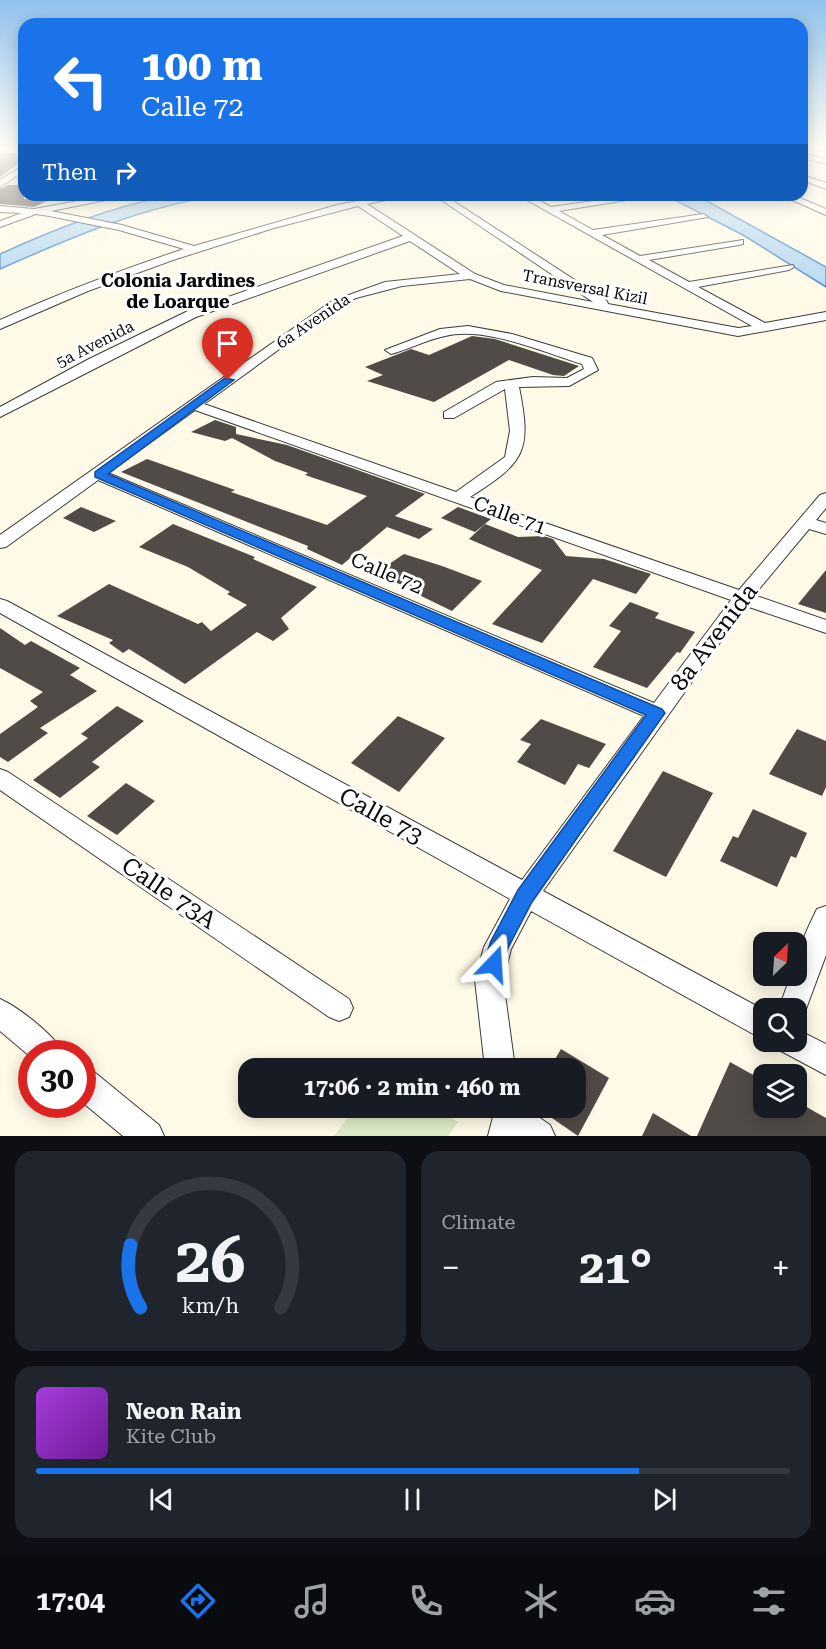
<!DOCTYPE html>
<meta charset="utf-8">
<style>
body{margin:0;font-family:"Roboto Serif",serif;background:#20242c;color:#f1f3f6;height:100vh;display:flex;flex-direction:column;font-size:22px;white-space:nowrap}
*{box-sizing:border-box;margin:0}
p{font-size:20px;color:#9ea1a6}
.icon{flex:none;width:33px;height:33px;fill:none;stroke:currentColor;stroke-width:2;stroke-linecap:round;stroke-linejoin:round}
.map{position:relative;height:1136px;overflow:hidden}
.details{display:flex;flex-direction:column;gap:15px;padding:15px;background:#0d0f14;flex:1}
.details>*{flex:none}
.banner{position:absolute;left:18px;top:18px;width:790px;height:183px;border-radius:18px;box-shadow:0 3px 15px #0003;background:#1a73e8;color:#fff;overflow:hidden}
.needle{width:39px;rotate:25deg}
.controls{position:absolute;left:753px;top:932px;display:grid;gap:12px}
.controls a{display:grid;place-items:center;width:54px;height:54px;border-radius:12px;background:#171b24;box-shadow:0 3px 15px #0003;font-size:30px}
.speed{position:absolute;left:18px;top:1040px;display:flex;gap:12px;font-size:30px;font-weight:700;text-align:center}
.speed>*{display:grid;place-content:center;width:78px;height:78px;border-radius:50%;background:#171b24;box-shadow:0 3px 15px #0003;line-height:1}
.speed .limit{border:9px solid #d22;background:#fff;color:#111}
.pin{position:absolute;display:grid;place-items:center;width:51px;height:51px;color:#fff;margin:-62px -26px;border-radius:50% 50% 50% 0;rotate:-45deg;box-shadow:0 0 6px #0007}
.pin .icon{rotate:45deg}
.me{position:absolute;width:66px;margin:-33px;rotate:20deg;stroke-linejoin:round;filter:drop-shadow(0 0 4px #0008)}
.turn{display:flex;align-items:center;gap:21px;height:126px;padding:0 24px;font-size:27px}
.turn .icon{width:78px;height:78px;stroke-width:2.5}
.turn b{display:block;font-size:42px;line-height:51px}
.then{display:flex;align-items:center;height:57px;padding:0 24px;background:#0003;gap:12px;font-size:22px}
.big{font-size:45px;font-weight:700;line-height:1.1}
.details .widget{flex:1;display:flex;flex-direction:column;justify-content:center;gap:9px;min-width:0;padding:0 21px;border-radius:18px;background:#20242c}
.details .dial{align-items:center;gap:0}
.dial svg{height:156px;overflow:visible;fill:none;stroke:#363941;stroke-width:7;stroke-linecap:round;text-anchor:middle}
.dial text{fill:#f1f3f6;stroke:none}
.song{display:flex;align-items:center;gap:18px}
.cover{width:72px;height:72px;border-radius:9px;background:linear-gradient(135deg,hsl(280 70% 55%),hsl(280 70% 35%))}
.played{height:6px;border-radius:3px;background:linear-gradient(90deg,#1a73e8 80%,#363941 80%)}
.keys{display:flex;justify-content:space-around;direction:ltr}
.heat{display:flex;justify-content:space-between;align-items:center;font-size:33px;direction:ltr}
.details .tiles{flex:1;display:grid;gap:15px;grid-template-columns:1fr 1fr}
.widget:last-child{grid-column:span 2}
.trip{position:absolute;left:238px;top:1058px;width:348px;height:60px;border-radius:18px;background:#171b24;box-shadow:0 3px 15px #0003;font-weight:700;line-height:60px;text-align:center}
.tab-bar{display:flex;height:96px;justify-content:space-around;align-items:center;background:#090b0e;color:#9ea1a6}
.tab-bar .icon{width:42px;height:42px}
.tab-bar .current{color:#1a73e8}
.tab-bar b{font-size:27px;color:#f1f3f6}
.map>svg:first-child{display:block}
</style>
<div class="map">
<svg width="826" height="1136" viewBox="0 0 826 1136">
<rect width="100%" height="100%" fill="#fefae7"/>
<polygon fill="#ddecc6" points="356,1107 435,1107 458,1122 448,1136 334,1136"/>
<g fill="#b0d5f1" stroke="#3c86c3" stroke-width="1.5">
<path d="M173 195H221C142 207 72 237 0 269V254C55 229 113 206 173 195Z"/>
<polygon points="665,195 696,195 826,267 826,287 743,235"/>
</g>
<g fill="#514b47">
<polygon points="0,153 24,153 24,160 0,177"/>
<polygon points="8,185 24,185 24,199 49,200 34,207 0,204 0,189"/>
<polygon points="472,336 495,339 579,366 564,376 553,375 509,360 434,402 367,381 383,375 365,367 411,349 429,355"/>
<polygon points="215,420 236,427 236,434 287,445 425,494 395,516 433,529 419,539 387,527 342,565 307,549 308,546 121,472 147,459 235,490 231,492 327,525 367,496 305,475 308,473 275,461 232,438 225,441 191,432"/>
<polygon points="81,507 116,521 94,532 63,518"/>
<polygon points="458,507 491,519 475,532 441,518"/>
<polygon points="173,524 255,557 253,559 317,587 281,618 289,629 273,641 257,632 185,684 129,649 123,653 109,643 113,640 57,616 109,584 198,624 202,622 211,631 247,605 227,594 230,592 188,567 139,547"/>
<polygon points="485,524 518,537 543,536 553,539 566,556 604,559 651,574 636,594 593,579 542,643 492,624 542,570 469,539"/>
<polygon points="404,554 442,566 482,581 452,611 413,592 415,590 374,574"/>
<polygon points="826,570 826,613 798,604"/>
<polygon points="630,602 659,613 655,618 695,632 680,653 677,652 647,688 593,667 621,631 609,626"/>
<polygon points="0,628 25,645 31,641 80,668 70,675 97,691 40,728 48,733 8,762 0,757 0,734 38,707 30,701 43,692 0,668"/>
<polygon points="117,706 144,721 92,762 100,767 60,798 33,780 88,738 81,734"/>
<polygon points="398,716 445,738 399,792 351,763"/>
<polygon points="541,719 606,744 589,768 578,764 565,785 517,762 531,744 520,740"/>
<polygon points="797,729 826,741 826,787 822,796 769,774"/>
<polygon points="663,771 713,793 666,877 613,851"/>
<polygon points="126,783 155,801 117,835 87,816"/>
<polygon points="753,809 807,833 796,858 791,856 777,887 720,861 733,836 738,838"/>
<polygon points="561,1049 609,1078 578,1136 536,1107 576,1107 576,1068 550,1068"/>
<polygon points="730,1062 764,1081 764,1107 796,1107 796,1101 826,1118 826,1136 697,1136"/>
<polygon points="653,1113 691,1136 642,1136"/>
</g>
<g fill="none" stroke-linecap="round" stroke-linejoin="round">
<defs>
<g id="minor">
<polygon points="802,153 826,159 826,164 802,158"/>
<polygon points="24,165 24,171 0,187 0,180"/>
<polygon points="802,175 826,183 826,189 802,180"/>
<path d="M111 195H131L51 211 122 225 194 246 337 205 388 195H409L367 204 475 274 504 285 593 302 434 195H444L607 301 608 304 738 328 752 326 518 195H529L551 207 635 195H658L559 211 593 230 703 214 708 217 602 235 640 256 743 240V244L739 245 649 260 689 282 793 265 794 267 789 270 698 287 765 323 826 312V320L738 336 501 291 470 279 402 286 356 298 340 305 204 404 456 492 505 457 510 431 505 389 454 418H444V412L496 382 533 377 567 378 584 369 582 364C543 352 485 326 445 336 426 340 409 349 391 354L385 350 440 329 468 326 512 334 592 358 598 370 569 386 519 387C532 452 525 462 470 497L739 590 820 495 826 493V508L816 520 826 523V534L809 529 754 595 826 620V633L746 606 543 891 764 1010V1040L531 911 511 949 503 980 515 1068H485L475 980 484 947 510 899 0 613V599L7 601 522 880 644 716 98 480 6 547 0 548V535L332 301 385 282 460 274 410 241 196 317 0 417V407L89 359 188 311 403 236 358 206 274 228 173 260 88 291 0 329V320C60 293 121 270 184 249L119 230 49 216 36 214 0 227V221L22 213 0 212V206L34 209ZM195 410 731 600 654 703 108 473Z"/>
<polygon points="781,195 793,195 826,209 826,215"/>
<polygon points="0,769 8,772 349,999 353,1008 349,1017 339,1021 329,1017 0,790"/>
<path d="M826 906V955L803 1017 796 1020V1008H779L791 975H796C796 952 807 929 817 909Z"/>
<path d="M0 999C18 1007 55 1035 63 1053H32V1058L0 1031Z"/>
<polygon points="796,1029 826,1044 826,1075 781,1051 776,1041 796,1041"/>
<polygon points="82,1067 93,1071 159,1125 164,1136 123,1136 82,1102"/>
<polygon points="492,1107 524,1107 550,1125 555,1136 488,1136 493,1117"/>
</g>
</defs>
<use href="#minor" stroke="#3c3c3c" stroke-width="2"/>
<use href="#minor" fill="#fff" fill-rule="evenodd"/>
</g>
<linearGradient id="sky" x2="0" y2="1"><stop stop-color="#91c1ec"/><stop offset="0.48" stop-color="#fffdf4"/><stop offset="1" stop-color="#fffdf4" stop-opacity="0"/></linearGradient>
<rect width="826" height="308" fill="url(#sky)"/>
<polygon fill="#1a73e8" stroke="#114b97" stroke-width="1.5" points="225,378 234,380 108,474 662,709 665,713 532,902 508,948 501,971 494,973 486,971 483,964 491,941 518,890 646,715 95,477 95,472"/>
<g text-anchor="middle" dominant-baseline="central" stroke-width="6" stroke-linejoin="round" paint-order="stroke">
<g font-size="16" fill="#090909" stroke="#fff">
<text transform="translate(585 287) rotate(11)">Transversal Kizil</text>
<text transform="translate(313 321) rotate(-34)">6a Avenida</text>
<text transform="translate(95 344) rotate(-27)">5a Avenida</text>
</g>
<g font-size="18" font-weight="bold" fill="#090909" stroke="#fff">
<text x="178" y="280">Colonia Jardines<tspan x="178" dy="21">de Loarque</tspan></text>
</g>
<g font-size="20" fill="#090909" stroke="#fff">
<text transform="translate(510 515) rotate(20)">Calle 71</text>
<text transform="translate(387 573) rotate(23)">Calle 72</text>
</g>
<g font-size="24" fill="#090909" stroke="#fff">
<text transform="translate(714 637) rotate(-53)">8a Avenida</text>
<text transform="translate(381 816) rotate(29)">Calle 73</text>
<text transform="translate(169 893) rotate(34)">Calle 73A</text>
</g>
</g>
</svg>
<div class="controls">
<a><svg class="needle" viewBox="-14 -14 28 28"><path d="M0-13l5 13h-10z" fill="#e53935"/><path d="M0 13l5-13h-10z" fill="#9ea1a6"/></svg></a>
<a><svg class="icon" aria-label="search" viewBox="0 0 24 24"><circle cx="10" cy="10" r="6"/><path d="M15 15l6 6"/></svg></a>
<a><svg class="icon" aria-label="layers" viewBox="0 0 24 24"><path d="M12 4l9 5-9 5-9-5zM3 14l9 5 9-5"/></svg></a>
</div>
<div class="speed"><div class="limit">30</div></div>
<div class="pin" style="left:228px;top:380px;background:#d93025"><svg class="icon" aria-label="arrive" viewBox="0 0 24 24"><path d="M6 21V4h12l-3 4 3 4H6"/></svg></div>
<svg class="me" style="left:494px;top:964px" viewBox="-20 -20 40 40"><path d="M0-17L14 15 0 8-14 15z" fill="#1a73e8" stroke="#fff" stroke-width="4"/></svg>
<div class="trip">17:06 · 2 min · 460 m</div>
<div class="banner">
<div class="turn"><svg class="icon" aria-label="left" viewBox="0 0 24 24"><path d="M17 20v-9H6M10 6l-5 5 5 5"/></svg><div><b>100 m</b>Calle 72</div></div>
<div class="then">Then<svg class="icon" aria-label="right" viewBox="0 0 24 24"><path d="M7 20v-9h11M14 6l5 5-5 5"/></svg></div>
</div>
</div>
<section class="details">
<div class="tiles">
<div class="widget dial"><svg viewBox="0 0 100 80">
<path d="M14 69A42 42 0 1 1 86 69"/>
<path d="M14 69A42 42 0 0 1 9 37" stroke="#1a73e8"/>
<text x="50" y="56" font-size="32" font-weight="700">26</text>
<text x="50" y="72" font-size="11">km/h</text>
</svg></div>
<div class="widget"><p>Climate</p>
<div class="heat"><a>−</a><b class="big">21°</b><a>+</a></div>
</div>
<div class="widget">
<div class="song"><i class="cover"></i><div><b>Neon Rain</b><p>Kite Club</p></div></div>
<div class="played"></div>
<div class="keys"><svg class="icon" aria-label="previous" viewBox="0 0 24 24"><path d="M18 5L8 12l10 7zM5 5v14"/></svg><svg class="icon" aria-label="pause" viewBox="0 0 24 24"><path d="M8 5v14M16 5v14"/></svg><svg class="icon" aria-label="next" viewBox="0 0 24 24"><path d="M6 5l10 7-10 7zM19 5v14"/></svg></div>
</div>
</div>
</section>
<nav class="tab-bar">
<b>17:04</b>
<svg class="icon current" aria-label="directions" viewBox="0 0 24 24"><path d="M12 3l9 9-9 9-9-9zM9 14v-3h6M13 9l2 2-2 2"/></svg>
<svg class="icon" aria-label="music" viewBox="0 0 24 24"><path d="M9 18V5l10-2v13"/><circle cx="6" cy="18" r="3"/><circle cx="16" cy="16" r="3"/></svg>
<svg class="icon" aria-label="phone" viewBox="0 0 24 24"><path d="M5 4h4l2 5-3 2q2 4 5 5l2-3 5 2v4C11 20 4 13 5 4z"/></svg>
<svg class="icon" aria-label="climate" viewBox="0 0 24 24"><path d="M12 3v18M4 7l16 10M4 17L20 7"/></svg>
<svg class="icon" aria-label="car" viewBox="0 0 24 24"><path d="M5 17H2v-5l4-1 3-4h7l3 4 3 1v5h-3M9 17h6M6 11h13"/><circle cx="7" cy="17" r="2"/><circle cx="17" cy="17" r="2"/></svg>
<svg class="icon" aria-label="filters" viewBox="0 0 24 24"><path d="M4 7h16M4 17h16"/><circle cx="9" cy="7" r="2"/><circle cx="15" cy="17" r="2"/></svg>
</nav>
